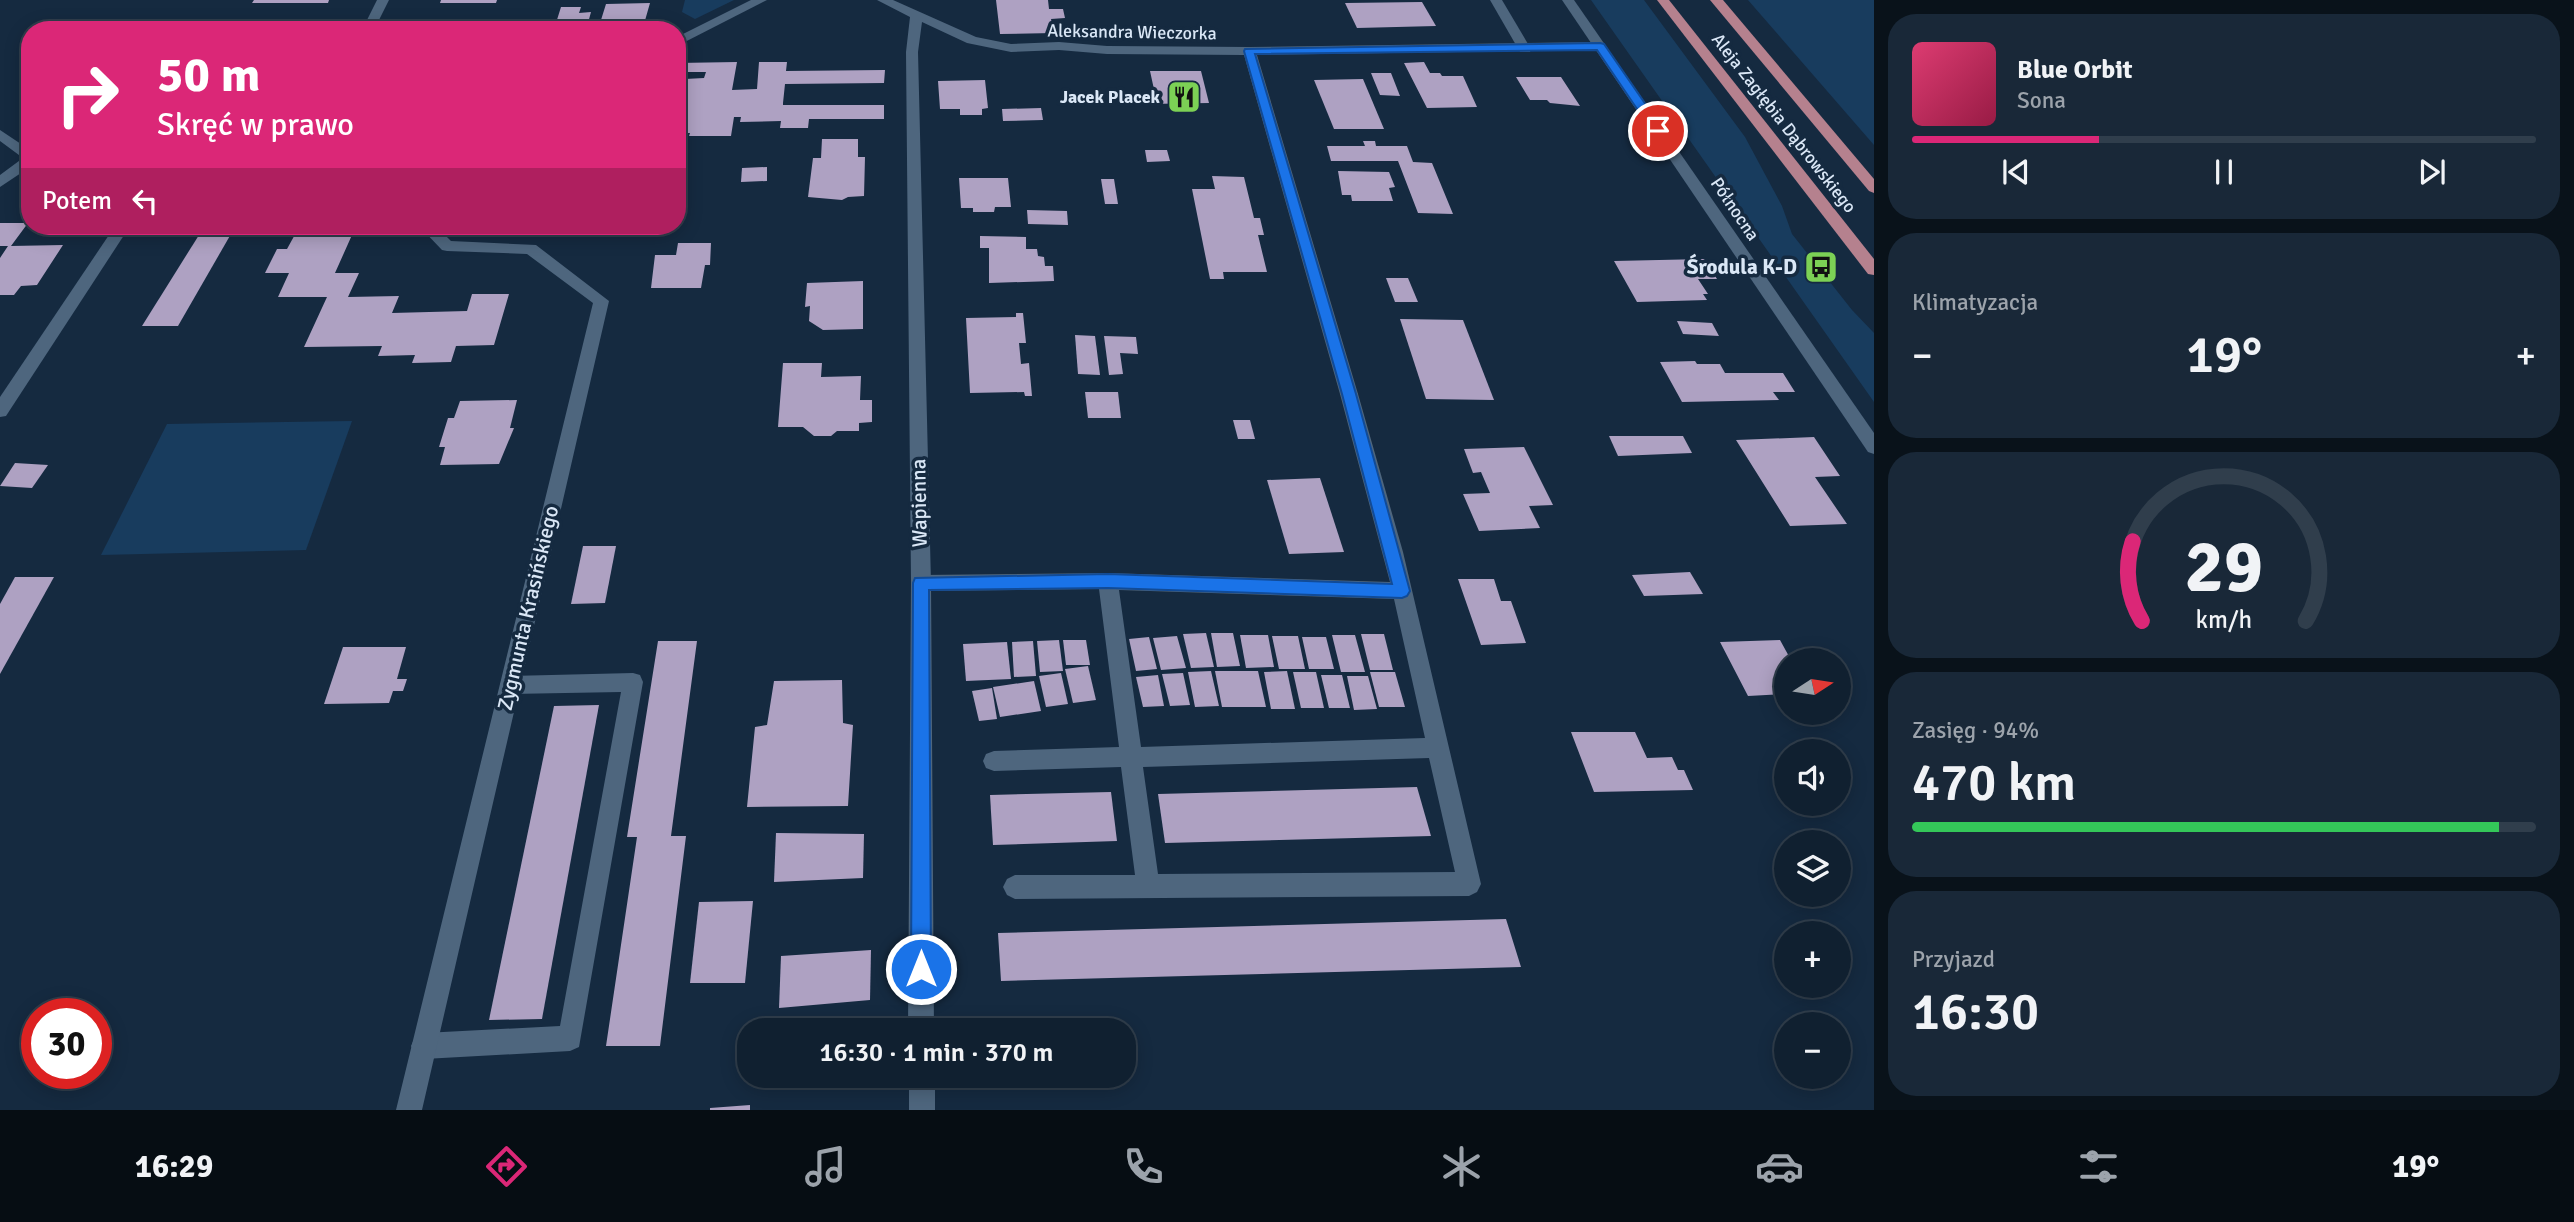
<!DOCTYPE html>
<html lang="pl">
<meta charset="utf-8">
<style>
body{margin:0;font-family:Signika,sans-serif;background:#192838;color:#f1f3f6;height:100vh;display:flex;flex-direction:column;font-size:26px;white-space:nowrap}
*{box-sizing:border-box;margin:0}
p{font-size:23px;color:#9ca3ab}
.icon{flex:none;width:38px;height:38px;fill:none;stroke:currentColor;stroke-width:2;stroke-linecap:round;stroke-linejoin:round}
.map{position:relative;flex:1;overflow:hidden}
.side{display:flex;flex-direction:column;gap:14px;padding:14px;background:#09121a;width:700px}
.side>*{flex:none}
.guide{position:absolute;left:21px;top:21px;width:665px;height:214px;border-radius:28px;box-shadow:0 4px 18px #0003,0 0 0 2px #303e4c;background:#db2777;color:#fff;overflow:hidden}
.needle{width:46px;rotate:78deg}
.controls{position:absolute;left:1774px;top:648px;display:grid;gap:14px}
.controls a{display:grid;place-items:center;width:77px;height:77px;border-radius:50%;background:#102030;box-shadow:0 4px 18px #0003,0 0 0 2px #303e4c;font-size:35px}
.speed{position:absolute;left:21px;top:998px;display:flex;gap:14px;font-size:35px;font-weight:700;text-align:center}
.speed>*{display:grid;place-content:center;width:91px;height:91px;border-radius:50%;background:#102030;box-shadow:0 4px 18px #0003,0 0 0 2px #303e4c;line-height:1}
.speed .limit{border:10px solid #d22;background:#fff;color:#111}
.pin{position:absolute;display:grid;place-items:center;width:60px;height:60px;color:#fff;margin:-30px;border:4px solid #fff;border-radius:50%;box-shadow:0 2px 7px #0007}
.me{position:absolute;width:77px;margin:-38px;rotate:0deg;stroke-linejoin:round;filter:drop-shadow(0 0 5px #0008)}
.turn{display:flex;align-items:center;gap:24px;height:147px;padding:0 21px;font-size:32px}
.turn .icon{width:91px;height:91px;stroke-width:2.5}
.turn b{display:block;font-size:49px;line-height:60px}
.then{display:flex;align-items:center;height:66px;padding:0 21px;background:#0003;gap:14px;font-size:26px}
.big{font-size:52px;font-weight:600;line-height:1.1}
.side .tile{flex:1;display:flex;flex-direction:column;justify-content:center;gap:10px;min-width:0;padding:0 24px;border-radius:28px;background:#192838}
.side .dial{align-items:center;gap:0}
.dial svg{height:182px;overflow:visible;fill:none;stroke:#303e4c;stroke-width:7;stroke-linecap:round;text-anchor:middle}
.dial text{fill:#f1f3f6;stroke:none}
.song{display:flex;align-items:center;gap:21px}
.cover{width:84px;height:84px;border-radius:10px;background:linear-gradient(135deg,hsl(340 70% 55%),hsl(340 70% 35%))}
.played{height:7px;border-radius:4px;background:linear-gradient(90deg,#db2777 30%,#303e4c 30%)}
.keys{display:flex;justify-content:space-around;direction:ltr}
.heat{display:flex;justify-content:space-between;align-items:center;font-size:38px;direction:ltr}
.charge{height:10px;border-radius:5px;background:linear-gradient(90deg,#34c759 94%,#303e4c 0)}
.trip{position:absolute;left:737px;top:1018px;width:399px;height:70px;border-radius:28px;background:#102030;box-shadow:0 4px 18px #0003,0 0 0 2px #303e4c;font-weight:600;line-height:70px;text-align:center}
.menu{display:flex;height:112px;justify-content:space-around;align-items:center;background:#060d13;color:#9ca3ab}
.menu .icon{width:49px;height:49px}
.menu .selected{color:#db2777}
.menu b{font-size:32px;color:#f1f3f6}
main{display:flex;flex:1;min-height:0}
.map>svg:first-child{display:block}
</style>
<main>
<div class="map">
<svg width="1874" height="1110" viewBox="0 0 1874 1110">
<rect width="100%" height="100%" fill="#152a40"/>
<g fill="#183c5e">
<polygon points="685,0 734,0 695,19 682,12"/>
<polygon points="1591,0 1644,0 1745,137 1782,206 1792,234 1852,310 1874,333 1874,402"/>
<polygon points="1748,0 1874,0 1874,145"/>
<polygon points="352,421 306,550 101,555 167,424"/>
</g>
<g fill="#aea1c2">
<polygon points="254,0 329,0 328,3 252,3"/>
<polygon points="441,0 497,0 496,3 440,3"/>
<polygon points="996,0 1048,0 1049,9 1063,9 1065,18 1051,19 1054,33 1000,34"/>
<polygon points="1422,2 1436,26 1357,28 1345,3"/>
<polygon points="650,3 644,24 603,27 605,20 601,20 606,4"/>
<polygon points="561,7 581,7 579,13 591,12 588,23 556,23"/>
<polygon points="737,62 732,90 757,89 759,62 787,62 786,71 885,70 884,83 785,84 783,103 783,105 884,105 884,119 809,119 808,128 780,128 781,121 740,122 741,117 734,117 731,136 689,136 690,133 677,133 685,79 704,78 706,72 677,72 677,63"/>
<polygon points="1424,62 1430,73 1440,73 1442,76 1463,76 1477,107 1427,108 1404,63"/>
<polygon points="1150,71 1201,71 1209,103 1148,104 1146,95 1155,94"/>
<polygon points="1371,73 1391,73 1400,96 1380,95"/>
<polygon points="1516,77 1561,77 1580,106 1550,103 1547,100 1530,100"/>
<polygon points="1363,79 1384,129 1334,129 1314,80"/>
<polygon points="985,80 988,108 982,109 982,115 960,115 960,109 940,109 938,81"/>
<polygon points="1041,108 1043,120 1003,121 1002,109"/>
<polygon points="822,139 858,139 858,157 865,157 864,196 848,197 842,200 808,197 813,158 821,158"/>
<polygon points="1363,141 1375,141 1376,146 1407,146 1413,162 1432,163 1453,214 1418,213 1398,161 1331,161 1327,146 1365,146"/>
<polygon points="1145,150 1167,150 1170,161 1147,162"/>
<polygon points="767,167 767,181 741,182 742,168"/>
<polygon points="1338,171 1389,172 1395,187 1389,188 1393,201 1352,201 1351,195 1342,195"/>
<polygon points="1212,176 1244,177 1254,218 1260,218 1264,235 1258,235 1267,272 1223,272 1224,279 1210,279 1192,189 1215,189"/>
<polygon points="959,178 1008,178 1011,207 995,207 994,212 973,212 973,208 961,208"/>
<polygon points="1101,179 1114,179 1118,204 1105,204"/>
<polygon points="1027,210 1067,211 1068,225 1028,224"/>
<polygon points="0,223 28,223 11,246 63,245 37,285 21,286 14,295 0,295 0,258 8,246 0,246"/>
<polygon points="312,226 356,226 335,273 359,273 348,297 399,296 392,313 467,311 472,294 509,294 494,345 456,346 451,362 412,363 415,355 378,356 382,346 304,347 327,297 278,297 289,273 265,273 277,249 287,249 298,229 311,229"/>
<polygon points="204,227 235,227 178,326 142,326"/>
<polygon points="980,236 1026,237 1026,249 1037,249 1038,256 1044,257 1045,266 1053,266 1054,281 989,283 989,248 980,248"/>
<polygon points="678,243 711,243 710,265 705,265 701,288 651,288 655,255 676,255"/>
<polygon points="1704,259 1717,279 1698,279 1708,294 1703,294 1707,300 1637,302 1614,261"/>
<polygon points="1386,278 1408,278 1418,302 1395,302"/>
<polygon points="863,281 863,329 823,330 809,321 810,306 805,307 807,283"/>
<polygon points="1016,313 1023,313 1026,343 1019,343 1021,364 1029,363 1032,396 1025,396 1024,392 970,393 966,318 1016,317"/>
<polygon points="1400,319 1463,320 1494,400 1426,399"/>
<polygon points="1677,321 1712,323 1719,336 1683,334"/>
<polygon points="1075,335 1095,336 1100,375 1078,374"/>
<polygon points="1104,336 1136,337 1138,354 1120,353 1123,374 1109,375"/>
<polygon points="1695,361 1697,364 1720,364 1725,373 1783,373 1795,392 1773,392 1779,400 1682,402 1660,362"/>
<polygon points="783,363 822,363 821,377 861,376 860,400 872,400 872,422 859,423 859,431 837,431 831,436 814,436 803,427 778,427"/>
<polygon points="1085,392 1118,392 1121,418 1088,418"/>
<polygon points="517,400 510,428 514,428 499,464 440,465 445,447 439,447 448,418 454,418 460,401"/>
<polygon points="1233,420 1250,420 1255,439 1238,439"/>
<polygon points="1609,436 1683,436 1692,453 1618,456"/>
<polygon points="1814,437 1840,476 1815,477 1847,524 1790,526 1736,440"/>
<polygon points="1524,447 1553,505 1529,506 1540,528 1479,531 1463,494 1490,493 1481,472 1473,473 1464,449"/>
<polygon points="15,463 48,465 32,488 0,486"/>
<polygon points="1320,478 1344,552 1289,554 1267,480"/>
<polygon points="583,546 616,546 605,603 571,604"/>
<polygon points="1690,572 1703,594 1644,596 1632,575"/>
<polygon points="15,577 54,577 0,674 0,604"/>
<polygon points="1458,579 1494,579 1501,601 1511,601 1526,643 1481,645"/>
<polygon points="1206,633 1214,667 1191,668 1183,634"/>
<polygon points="1211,633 1233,633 1240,666 1217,667"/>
<polygon points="1361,634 1384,634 1393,670 1370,670"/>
<polygon points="1240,635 1268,635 1274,667 1246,668"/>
<polygon points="1332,635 1355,635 1365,672 1341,672"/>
<polygon points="1177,636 1186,668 1161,670 1153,638"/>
<polygon points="1272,636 1298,636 1305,669 1279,669"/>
<polygon points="1149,637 1157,669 1136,671 1129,639"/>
<polygon points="1302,637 1326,637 1334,669 1309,669"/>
<polygon points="1059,640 1063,671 1040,672 1037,641"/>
<polygon points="1063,640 1086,640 1090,665 1066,665"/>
<polygon points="1780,640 1791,660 1787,660 1787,694 1748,696 1720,642"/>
<polygon points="658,641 697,641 671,836 686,836 660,1046 606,1046 637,837 627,837"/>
<polygon points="1033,641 1036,676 1014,677 1012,642"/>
<polygon points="1007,642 1011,679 966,681 963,644"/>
<polygon points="343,647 406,647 397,679 407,679 403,691 393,691 389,703 324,704"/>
<polygon points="1088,666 1096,700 1073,703 1065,669"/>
<polygon points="1211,671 1219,706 1195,707 1188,672"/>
<polygon points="1215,671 1258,671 1266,707 1222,707"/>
<polygon points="1287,671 1295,709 1271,709 1264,672"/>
<polygon points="1293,672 1316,672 1324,708 1301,708"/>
<polygon points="1370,672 1395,672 1405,707 1379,707"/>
<polygon points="1061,673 1068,704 1046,707 1039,676"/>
<polygon points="1183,673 1190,705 1170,706 1162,674"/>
<polygon points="1158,675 1164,706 1143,707 1136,677"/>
<polygon points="1321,675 1342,675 1350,708 1329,708"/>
<polygon points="1347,676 1368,676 1377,709 1354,710"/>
<polygon points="842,680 843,723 853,725 848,806 747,807 755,727 767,725 774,681"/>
<polygon points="1034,681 1041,711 1000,717 993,687"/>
<polygon points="992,688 997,719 979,721 972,691"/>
<polygon points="599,705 542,1019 489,1020 554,706"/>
<polygon points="1571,732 1635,732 1647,758 1672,757 1678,770 1684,770 1693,790 1594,792"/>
<polygon points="1417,787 1431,836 1165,843 1158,794"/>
<polygon points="1111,792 1117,841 993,845 990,795"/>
<polygon points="776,833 864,834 863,878 774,882"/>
<polygon points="753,901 745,983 690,983 699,902"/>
<polygon points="1506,919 1521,967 1001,981 998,933"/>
<polygon points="871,950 870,1000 779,1008 781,956"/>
<polygon points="750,1105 750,1110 710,1110 710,1108"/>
</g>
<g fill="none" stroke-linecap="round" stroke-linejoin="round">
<g fill="#4e667e" fill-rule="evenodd">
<polygon points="1490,0 1502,0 1531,49 1530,52 1520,52"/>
<polygon points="0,130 30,150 30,167 0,187 0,175 23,158 0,141"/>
<path d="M1349 388 1355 390 1358 394 1403 552 1481 884 1477 892 1469 896 1015 899 1007 895 1003 887 1007 879 1015 875H1135L1121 767 994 771 986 768 983 761 986 754 994 751 1119 747 1099 589 921 591 914 589 911 583 914 577 921 575 1108 573 1390 582 1340 394 1343 390ZM1119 590 1394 599 1425 738 1141 747ZM1429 758 1455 872 1158 874 1143 767Z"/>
<polygon points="633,673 640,675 643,682 579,1047 570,1051 424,1059 415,1055 411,1046 415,1037 424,1033 560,1026 621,692 510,694 503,692 500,685 503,678 510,676"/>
</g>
<g fill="#4e667e" fill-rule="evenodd">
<polygon points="377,0 389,0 374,30 362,30"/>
<polygon points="751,0 767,0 677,46 677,37"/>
<polygon points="877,0 893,0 976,37 1011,44 1059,42 1107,46 1249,47 1600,42 1606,46 1600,50 1257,55 1358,394 1355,398 1343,398 1340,394 1244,55 1107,54 1059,50 1011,52 967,43 922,22 918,52 931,583 934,1031 908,1031 911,583 906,52 910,17"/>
<polygon points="115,226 130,226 6,416 0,417 0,397"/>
<polygon points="419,226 436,226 451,241 536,245 609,301 422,1110 396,1110 593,303 527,254 447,251 442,250"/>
<rect x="909" y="1076" width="26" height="34"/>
</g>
<polygon fill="#4e667e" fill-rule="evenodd" points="1562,0 1574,0 1874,433 1874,454 1868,452"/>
<g fill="#b5818e" fill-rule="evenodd">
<polygon points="1657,0 1669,0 1874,259 1874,275 1868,274"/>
<polygon points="1710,0 1723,0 1874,179 1874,193 1869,191"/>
</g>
</g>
<polygon fill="#1a73e8" stroke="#114b97" stroke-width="2" points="1600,43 1604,44 1664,131 1663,134 1654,134 1597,50 1255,54 1356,394 1410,591 1407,596 1402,598 1108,588 929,590 931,969 928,976 921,979 914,976 911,969 913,583 915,578 1108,574 1392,584 1342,394 1244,51 1245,49"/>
<defs>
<symbol id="restaurant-square" viewBox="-11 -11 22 22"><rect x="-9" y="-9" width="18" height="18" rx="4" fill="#7cd155" stroke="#152a40"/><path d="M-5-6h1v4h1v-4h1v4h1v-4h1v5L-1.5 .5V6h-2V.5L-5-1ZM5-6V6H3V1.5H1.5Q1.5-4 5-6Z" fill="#111"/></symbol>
<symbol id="bus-square" viewBox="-11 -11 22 22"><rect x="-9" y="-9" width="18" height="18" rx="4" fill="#7cd155" stroke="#152a40"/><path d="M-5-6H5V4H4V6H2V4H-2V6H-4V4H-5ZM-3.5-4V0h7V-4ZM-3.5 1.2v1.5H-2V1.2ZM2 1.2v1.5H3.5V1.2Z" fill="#111"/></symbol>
</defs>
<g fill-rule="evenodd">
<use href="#restaurant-square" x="1165" y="78" width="38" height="38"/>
<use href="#bus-square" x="1802" y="248" width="38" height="38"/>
</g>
<g text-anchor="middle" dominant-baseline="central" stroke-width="7" stroke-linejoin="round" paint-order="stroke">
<g font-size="18" fill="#dae7f6" stroke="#152a40">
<text transform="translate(1132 32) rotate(1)">Aleksandra Wieczorka</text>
<text transform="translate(1784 123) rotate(52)">Aleja Zagłębia Dąbrowskiego</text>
<text transform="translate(1735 209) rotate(56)">Północna</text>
</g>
<g font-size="18" font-weight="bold" fill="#dae7f6" stroke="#152a40" text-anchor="end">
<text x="1160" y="97">Jacek Placek</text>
</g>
<g font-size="21" font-weight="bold" fill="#dae7f6" stroke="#152a40" text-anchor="end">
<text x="1797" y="267">Środula K-D</text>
</g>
<g font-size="21" fill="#dae7f6" stroke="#152a40">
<text transform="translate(919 503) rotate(-91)">Wapienna</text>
<text transform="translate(528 608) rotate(-77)">Zygmunta Krasińskiego</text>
</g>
</g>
</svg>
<div class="controls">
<a><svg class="needle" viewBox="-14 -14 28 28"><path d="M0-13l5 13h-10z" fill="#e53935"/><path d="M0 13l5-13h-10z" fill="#9ca3ab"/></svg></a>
<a><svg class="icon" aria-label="sound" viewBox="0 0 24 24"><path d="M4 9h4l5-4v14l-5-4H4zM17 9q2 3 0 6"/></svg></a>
<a><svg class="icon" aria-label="layers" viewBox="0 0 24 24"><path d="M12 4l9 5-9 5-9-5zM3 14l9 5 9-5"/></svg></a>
<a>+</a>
<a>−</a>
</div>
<div class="speed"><div class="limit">30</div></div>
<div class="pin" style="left:1658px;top:131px;background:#d93025"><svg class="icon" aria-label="arrive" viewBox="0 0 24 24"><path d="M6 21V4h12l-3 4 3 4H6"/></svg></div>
<svg class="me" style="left:921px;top:969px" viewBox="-20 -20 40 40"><circle r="17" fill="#1a73e8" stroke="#fff" stroke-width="3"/><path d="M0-11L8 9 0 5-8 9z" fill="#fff"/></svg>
<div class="trip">16:30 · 1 min · 370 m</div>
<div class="guide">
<div class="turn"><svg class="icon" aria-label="right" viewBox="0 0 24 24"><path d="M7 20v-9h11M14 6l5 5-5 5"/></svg><div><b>50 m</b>Skręć w prawo</div></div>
<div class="then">Potem<svg class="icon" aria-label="left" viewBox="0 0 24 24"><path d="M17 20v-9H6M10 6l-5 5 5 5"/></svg></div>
</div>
</div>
<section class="side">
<div class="tile">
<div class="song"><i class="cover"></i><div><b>Blue Orbit</b><p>Sona</p></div></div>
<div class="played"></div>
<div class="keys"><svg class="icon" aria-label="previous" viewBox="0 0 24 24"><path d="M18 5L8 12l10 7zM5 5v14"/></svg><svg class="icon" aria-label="pause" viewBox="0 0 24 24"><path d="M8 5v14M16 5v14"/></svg><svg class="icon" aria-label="next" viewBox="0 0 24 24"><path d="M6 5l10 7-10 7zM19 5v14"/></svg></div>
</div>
<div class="tile"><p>Klimatyzacja</p>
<div class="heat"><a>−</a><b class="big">19°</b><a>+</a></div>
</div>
<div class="tile dial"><svg viewBox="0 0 100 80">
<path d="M14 69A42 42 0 1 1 86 69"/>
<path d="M14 69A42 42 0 0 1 10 34" stroke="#db2777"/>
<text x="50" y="56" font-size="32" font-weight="700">29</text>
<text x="50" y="72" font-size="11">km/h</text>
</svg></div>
<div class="tile"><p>Zasięg · 94%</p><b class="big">470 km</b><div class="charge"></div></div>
<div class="tile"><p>Przyjazd</p><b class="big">16:30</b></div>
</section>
</main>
<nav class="menu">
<b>16:29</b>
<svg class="icon selected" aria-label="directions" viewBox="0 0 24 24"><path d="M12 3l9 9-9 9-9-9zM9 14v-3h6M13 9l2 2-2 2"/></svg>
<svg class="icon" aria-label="music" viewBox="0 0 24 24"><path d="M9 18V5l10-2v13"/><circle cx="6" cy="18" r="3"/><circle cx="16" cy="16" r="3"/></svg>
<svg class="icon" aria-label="phone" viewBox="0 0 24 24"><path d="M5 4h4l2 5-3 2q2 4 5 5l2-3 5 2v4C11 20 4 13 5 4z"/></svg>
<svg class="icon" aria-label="climate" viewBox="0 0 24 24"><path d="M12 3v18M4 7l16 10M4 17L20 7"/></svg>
<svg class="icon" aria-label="car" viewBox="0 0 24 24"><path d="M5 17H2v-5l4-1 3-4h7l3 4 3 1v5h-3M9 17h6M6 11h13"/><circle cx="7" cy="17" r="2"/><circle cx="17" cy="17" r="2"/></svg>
<svg class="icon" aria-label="filters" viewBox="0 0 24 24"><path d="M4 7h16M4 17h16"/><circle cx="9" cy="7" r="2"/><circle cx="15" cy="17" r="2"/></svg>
<b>19°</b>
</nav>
